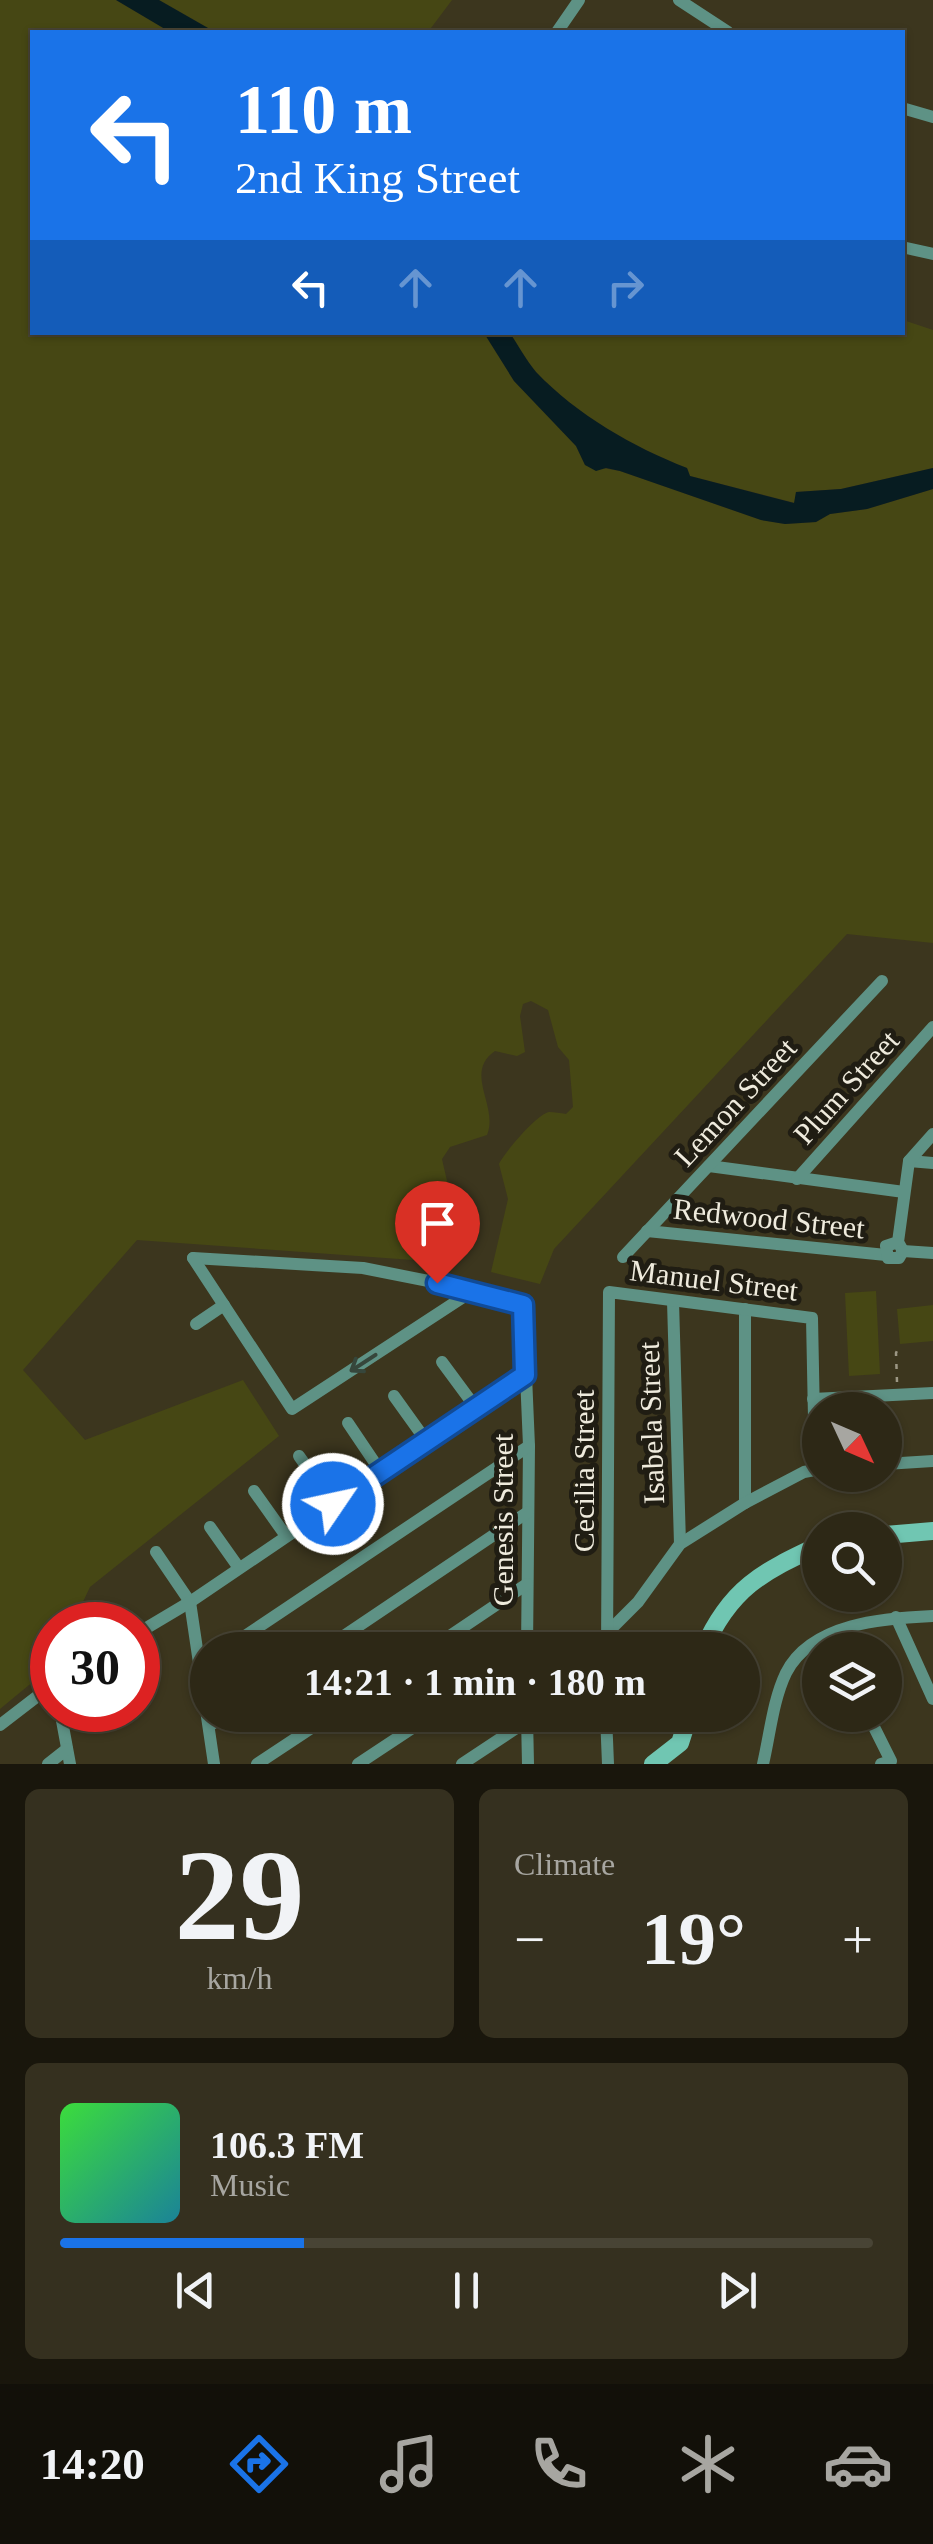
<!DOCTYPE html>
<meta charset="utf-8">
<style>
body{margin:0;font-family:Georgia,serif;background:#35301f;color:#f1f3f6;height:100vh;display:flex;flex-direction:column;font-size:38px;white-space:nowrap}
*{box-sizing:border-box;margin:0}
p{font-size:32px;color:#a7a6a1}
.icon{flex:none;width:55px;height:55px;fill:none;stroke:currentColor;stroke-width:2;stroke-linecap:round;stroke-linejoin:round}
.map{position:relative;height:1764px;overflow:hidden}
.side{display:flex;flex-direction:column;gap:25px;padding:25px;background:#19160c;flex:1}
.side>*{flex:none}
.top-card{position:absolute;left:30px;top:30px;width:875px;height:305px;border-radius:0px;box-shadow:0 2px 8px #0004,0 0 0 2px #484435;background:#1a73e8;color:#fff;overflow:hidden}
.needle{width:65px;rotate:134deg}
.fabs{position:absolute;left:802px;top:1392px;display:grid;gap:20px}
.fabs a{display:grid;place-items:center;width:100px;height:100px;border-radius:50%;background:#2d2816;box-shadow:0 2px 8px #0004,0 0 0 2px #484435;font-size:50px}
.speed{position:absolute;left:30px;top:1602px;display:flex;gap:20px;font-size:50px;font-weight:700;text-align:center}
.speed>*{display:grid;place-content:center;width:130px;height:130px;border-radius:50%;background:#2d2816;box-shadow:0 2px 8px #0004,0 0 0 2px #484435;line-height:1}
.speed .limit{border:15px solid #d22;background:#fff;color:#111}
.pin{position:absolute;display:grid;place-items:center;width:85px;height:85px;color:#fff;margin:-102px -42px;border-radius:50% 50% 50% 0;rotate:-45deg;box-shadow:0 0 10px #0007}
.pin .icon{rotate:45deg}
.me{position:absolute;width:110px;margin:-55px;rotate:56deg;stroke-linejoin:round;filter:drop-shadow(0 0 8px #0008)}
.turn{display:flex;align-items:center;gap:35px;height:210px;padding:0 40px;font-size:45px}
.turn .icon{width:130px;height:130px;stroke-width:2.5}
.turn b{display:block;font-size:70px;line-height:85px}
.lanes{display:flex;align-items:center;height:95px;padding:0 40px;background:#0003;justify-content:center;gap:50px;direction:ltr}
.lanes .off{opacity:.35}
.big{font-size:75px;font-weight:800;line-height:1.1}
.side .widget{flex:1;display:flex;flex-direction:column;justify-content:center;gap:15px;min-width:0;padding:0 35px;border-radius:15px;background:#35301f}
.side .dial{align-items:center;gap:0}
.dial b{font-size:130px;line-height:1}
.song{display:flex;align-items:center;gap:30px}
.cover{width:120px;height:120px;border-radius:15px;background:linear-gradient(135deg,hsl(120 70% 55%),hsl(190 70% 35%))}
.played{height:10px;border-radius:5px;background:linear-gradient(90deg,#1a73e8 30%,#484435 30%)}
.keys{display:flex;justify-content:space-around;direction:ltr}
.heat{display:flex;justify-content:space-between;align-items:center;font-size:55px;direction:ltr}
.side .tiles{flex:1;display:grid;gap:25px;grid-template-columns:1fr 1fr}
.widget:last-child{grid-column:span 2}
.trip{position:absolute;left:190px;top:1632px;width:570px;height:100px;border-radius:50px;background:#2d2816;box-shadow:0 2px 8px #0004,0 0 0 2px #484435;font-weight:800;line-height:100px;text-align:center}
.tabs{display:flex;height:160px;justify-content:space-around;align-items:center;background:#121009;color:#a7a6a1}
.tabs .icon{width:70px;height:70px}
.tabs .on{color:#1a73e8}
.tabs b{font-size:45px;color:#f1f3f6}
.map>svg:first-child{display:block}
</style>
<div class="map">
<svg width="933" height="1764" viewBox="0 0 933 1764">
<rect width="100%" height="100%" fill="#3c361e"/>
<g fill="#464714">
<path d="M0 0H116L170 32H32V332L484 333 514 381 576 446 585 465 620 471 761 520 785 524 816 522 830 514 867 509 933 489V943L847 934 554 1249 540 1284 491 1272 508 1199 499 1164C505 1152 537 1114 549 1112 555 1112 560 1113 566 1114L573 1107 569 1060 558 1047 548 1010 531 1001 523 1004 520 1016 525 1052 517 1056 495 1051C463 1073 499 1106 487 1135L450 1147 442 1159C452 1206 464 1222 427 1261L137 1240 23 1370 85 1440 243 1380 279 1436 90 1587 72 1625H52V1666L0 1709Z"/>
<polygon points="159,0 452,0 428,32 215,32"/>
<path d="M903 320 933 330V468L841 489 796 492 795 503 690 476 687 468C633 447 577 415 536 372 526 360 518 345 510 333L902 332Z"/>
<polygon points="876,1291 880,1374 849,1376 845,1293"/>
<polygon points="933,1305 933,1341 900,1344 897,1309"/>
</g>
<g fill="#071c21">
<polygon points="116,0 159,0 215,32 170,32"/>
<path d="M484 333H510C518 345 526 360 536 372 577 415 633 447 687 468L690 476 794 503 796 492 841 489 933 468V489L867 509 830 514 816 522 785 524 761 520 620 471 606 468 596 471 585 465 576 446 514 381Z"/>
</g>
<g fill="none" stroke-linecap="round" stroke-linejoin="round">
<polyline stroke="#9c9784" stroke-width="2.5" stroke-dasharray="5 8" stroke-linecap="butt" points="897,1382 896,1353 900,1344"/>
<g stroke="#5e9285" stroke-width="12">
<polyline points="679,0 728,32"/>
<polyline points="557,32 579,0"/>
<polyline points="902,108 933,117"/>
<polyline points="902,247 933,254"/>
<polyline points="909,1161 933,1163"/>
<polyline points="709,1166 904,1192"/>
<polyline points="797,1179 933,1027"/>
<polyline points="647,1231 886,1255"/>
<polyline points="898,1242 886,1246 888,1258 899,1258 903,1251 898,1242 909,1161 933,1134"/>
<polyline points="903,1251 933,1253"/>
<polyline points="623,1257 882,981"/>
<polyline points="193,1258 363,1268 474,1290 523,1305 529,1446 527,1650"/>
<polyline points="193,1258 292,1409 474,1290"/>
<polyline points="673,1301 680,1544"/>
<polyline points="196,1324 224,1305"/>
<polyline points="442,1362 476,1408"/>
<polyline points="394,1396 427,1442"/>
<polyline points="813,1399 933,1393"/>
<polyline points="348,1423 381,1472"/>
<polyline points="299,1456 333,1504"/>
<polyline points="885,1464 933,1461"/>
<polyline points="254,1491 286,1536"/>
<polyline points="745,1503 745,1309"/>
<polyline points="210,1527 239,1568"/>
<polyline points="156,1552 190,1602 214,1764"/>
<polyline points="896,1617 933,1699"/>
<polyline points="138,1633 190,1602 525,1375"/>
<polyline points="607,1633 638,1602 680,1544 745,1503 804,1472 820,1469"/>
<polyline points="224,1650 529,1446"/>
<polyline points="323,1650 528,1512"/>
<polyline points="429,1650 527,1584"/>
<polyline points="607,1650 609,1292 812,1318 815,1469"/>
<polyline points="60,1710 70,1764"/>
<polyline points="606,1715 608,1764"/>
<polyline points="868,1715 891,1761 881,1764"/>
<polyline points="527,1717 528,1764"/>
<polyline points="0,1725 52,1685"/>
<polyline points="209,1726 226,1715"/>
<polyline points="48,1764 67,1749"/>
<polyline points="257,1764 331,1715"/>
<polyline points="358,1764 432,1715"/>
<polyline points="462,1764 527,1721"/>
<path d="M763 1764C770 1734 773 1700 786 1673 811 1623 885 1618 933 1616"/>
</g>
<g stroke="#70c6b2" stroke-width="18">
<polyline points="885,1535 933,1531"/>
<path d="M703 1650C730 1588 762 1572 820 1545"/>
<polyline points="653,1764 680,1743 689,1715"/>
</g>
</g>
<defs><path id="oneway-shaft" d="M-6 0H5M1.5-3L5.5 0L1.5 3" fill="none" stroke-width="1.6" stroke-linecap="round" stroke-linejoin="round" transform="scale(2.5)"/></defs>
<use stroke="#36463b" href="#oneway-shaft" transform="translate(363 1363) rotate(147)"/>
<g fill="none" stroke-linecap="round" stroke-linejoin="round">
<defs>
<polyline id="route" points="333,1504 525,1375 523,1305 437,1283"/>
</defs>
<use href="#route" stroke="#114b97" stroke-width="25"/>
<use href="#route" stroke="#1a73e8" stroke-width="18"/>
</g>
<g text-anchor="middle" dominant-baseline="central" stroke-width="10" stroke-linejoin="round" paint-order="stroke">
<g font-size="30" fill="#efebdd" stroke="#201d13">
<text transform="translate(846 1087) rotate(-48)">Plum Street</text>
<text transform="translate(735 1102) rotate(-47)">Lemon Street</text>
<text transform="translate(769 1218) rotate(6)">Redwood Street</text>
<text transform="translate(714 1280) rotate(7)">Manuel Street</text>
<text transform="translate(651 1423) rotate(-92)">Isabela Street</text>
<text transform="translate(583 1471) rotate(-90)">Cecilia Street</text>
<text transform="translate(502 1520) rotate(-90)">Genesis Street</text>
</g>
</g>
</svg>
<div class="fabs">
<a><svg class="needle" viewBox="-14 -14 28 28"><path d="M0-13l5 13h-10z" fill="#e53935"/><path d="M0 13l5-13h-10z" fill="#a7a6a1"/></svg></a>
<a><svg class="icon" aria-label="search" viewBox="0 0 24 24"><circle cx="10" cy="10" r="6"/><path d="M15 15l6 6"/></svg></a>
<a><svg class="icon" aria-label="layers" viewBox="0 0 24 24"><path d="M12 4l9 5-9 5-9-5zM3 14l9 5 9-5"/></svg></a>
</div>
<div class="speed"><div class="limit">30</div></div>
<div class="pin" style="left:437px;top:1283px;background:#d93025"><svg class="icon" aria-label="arrive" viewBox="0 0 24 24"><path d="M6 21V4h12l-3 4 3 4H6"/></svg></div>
<svg class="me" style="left:333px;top:1504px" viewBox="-20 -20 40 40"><circle r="17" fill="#1a73e8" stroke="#fff" stroke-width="3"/><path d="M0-11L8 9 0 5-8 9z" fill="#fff"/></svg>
<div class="trip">14:21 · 1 min · 180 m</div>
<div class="top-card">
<div class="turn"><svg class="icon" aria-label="left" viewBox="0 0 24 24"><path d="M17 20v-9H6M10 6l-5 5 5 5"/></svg><div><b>110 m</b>2nd King Street</div></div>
<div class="lanes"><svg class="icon" aria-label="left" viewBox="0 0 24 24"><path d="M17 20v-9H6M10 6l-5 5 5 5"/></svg><svg class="icon off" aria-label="ahead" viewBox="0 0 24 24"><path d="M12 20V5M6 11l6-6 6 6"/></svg><svg class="icon off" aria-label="ahead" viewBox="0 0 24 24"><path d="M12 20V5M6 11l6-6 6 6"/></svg><svg class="icon off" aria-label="right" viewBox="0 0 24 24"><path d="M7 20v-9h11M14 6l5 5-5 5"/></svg></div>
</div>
</div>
<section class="side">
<div class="tiles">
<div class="widget dial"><b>29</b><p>km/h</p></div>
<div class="widget"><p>Climate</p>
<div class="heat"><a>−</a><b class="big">19°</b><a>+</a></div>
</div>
<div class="widget">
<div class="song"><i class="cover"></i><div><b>106.3 FM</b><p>Music</p></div></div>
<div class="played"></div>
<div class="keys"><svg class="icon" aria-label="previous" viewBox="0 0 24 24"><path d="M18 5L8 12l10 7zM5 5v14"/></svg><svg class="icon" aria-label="pause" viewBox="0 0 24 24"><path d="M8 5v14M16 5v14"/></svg><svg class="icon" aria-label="next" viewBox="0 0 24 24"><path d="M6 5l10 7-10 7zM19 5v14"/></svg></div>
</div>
</div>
</section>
<nav class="tabs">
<b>14:20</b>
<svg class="icon on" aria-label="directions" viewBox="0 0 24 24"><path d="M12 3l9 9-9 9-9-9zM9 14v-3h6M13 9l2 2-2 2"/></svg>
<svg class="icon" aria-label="music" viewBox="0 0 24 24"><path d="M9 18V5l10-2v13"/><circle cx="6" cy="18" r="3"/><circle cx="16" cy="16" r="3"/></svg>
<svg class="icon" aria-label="phone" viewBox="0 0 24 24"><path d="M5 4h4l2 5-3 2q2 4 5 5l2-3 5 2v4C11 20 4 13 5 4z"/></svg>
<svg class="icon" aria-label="climate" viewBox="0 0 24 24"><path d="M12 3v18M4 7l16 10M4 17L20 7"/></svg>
<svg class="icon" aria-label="car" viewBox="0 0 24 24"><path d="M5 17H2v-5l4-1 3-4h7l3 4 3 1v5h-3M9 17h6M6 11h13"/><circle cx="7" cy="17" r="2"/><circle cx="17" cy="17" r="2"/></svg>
</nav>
